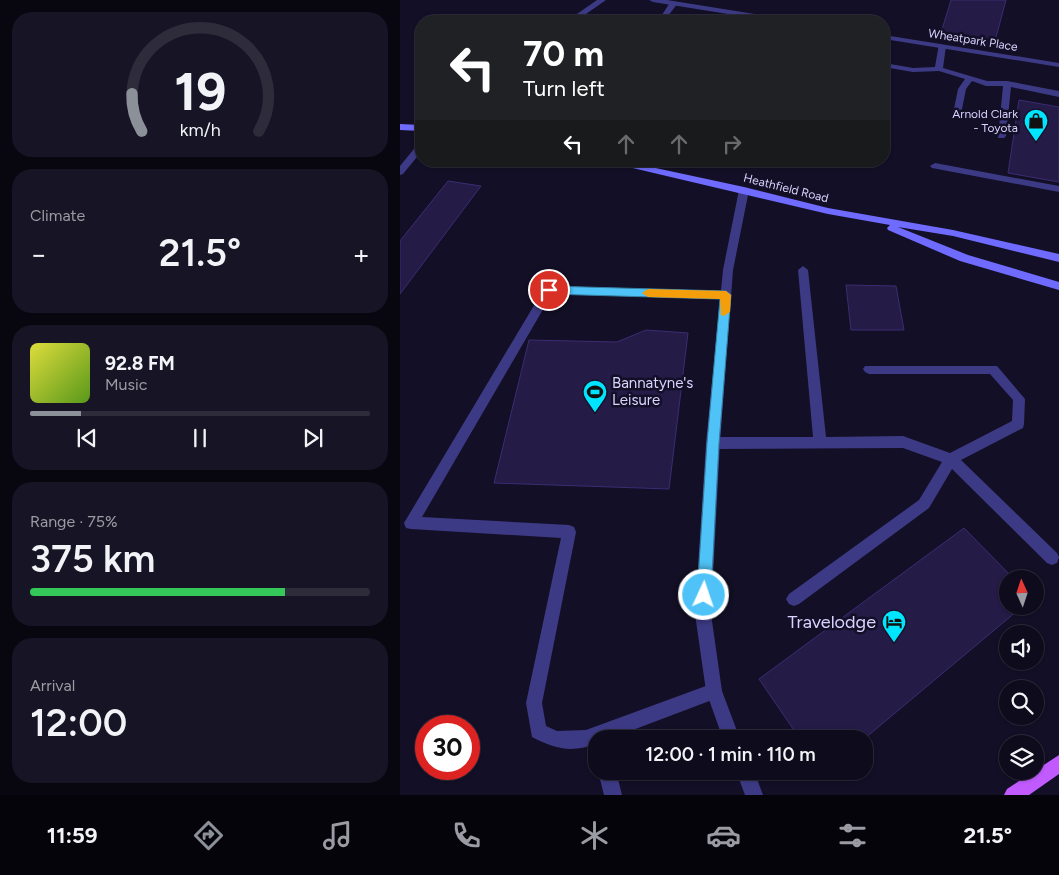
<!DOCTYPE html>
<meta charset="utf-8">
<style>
body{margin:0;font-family:Figtree,sans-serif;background:#171425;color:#f1f3f6;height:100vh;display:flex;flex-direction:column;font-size:19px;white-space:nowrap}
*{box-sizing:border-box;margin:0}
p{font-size:16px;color:#9b9ba3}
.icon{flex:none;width:28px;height:28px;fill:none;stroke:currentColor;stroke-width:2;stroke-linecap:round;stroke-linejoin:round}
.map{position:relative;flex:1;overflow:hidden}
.drawer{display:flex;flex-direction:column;gap:12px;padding:12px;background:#08060f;width:400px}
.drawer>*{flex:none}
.banner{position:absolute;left:15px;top:15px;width:475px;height:152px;border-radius:20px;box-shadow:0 1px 4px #0004,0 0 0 1px #2e2b3b;background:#202124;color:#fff;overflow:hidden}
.needle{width:32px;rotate:357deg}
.controls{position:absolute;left:599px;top:570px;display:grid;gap:10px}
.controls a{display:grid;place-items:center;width:45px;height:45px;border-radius:50%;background:#0e0b1c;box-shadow:0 1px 4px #0004,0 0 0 1px #2e2b3b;font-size:25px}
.speed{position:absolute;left:15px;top:715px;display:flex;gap:10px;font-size:25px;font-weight:700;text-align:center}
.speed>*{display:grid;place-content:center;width:65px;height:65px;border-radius:50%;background:#0e0b1c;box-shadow:0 1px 4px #0004,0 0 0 1px #2e2b3b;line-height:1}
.speed .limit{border:8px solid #d22;background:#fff;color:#111}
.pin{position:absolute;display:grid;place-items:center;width:42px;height:42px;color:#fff;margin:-21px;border:2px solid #fff;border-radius:50%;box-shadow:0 1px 5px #0007}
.me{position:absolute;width:55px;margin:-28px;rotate:3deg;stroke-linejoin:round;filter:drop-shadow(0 0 4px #0008)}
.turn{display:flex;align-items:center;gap:18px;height:105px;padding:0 25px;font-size:22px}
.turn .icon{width:65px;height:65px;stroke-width:2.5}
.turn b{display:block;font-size:35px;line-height:42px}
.lanes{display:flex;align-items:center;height:48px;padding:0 25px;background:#0003;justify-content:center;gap:25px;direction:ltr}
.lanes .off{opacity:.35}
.big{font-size:38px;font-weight:600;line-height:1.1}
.drawer .widget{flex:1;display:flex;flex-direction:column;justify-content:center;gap:8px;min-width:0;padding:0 18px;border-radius:20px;background:#171425}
.drawer .dial{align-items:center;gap:0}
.dial svg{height:130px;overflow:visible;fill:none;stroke:#2e2b3b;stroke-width:7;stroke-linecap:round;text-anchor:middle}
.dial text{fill:#f1f3f6;stroke:none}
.song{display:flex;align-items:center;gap:15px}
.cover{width:60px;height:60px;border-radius:8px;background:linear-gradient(135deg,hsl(60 70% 55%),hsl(90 70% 35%))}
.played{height:5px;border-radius:2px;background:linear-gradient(90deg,#8c9099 15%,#2e2b3b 15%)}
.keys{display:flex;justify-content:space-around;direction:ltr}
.heat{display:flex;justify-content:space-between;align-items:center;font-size:28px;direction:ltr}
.charge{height:8px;border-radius:4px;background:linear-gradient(90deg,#34c759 75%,#2e2b3b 0)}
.trip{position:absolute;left:188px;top:730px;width:285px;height:50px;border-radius:20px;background:#0e0b1c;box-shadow:0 1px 4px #0004,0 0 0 1px #2e2b3b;font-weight:600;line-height:50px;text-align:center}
.tab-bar{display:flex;height:80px;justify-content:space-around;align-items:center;background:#06040b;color:#9b9ba3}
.tab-bar .icon{width:35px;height:35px}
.tab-bar .selected{color:#8c9099}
.tab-bar b{font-size:22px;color:#f1f3f6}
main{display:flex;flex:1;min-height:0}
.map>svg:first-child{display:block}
</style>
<main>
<section class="drawer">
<div class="widget dial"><svg viewBox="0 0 100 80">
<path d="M14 69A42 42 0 1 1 86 69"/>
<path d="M14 69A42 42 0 0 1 8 46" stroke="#8c9099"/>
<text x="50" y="56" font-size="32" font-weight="700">19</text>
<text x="50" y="72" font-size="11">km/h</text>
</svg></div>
<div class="widget"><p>Climate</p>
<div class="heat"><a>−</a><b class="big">21.5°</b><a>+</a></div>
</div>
<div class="widget">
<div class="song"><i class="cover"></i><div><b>92.8 FM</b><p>Music</p></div></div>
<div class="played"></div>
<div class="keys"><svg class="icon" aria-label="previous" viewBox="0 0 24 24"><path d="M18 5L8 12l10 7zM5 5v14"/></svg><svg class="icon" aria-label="pause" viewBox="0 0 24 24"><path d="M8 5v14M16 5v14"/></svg><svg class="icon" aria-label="next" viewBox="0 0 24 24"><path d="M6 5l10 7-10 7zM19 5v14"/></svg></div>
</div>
<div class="widget"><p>Range · 75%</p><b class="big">375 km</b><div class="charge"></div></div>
<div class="widget"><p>Arrival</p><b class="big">12:00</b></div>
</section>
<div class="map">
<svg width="659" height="795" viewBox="0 0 659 795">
<rect width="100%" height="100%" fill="#130f26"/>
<g fill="#241b47" stroke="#3b2d73">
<polygon points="551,0 606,0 594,45 540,36"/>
<polygon points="619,100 659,107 659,182 608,173"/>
<polygon points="48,181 81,186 0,294 0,241"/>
<polygon points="446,285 496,286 504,330 451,330"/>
<polygon points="246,330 288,333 269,489 94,483 129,340 217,342"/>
<polygon points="564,528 614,579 608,579 608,606 623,606 464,739 400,739 359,679"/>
</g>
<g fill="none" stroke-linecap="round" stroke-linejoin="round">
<g fill="#3d3a85" fill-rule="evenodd">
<polygon points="271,1 278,3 264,21 258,21"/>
<polygon points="539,44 546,46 543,68 587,81 607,81 659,91 659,97 611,87 606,136 604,138 598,138 603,86 586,86 572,81 566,89 561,114 557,117 553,114 558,89 565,79 539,71 513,72 484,67 484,63 513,68 535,67"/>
<polygon points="535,163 659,186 659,192 532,168 530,166"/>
<polygon points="403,266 408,270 426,437 503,436 550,453 612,421 613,400 590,374 469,374 465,372 463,369 465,366 597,366 625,399 624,424 623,428 561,460 657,553 659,557 657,563 652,565 647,563 552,469 529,508 399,604 394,606 389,604 386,599 389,594 519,500 542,462 503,448 313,449 308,447 306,443 308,439 313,437 413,437 398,270"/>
<path d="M149 286 326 291 332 295 326 299 152 294 22 517 169 525 174 527 176 532 142 703 146 726 157 731 186 730 314 683 320 685 322 691 320 697 209 739H196V744C171 753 155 749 132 737L126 703 161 538 11 529 6 528 4 523 145 287Z"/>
<polygon points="198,771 216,771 222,795 204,795"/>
</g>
<g fill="#3d3a85" fill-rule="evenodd">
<polygon points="197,0 206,0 176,21 167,21"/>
<polygon points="249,0 267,0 385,19 389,21 372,21 253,2"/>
<polygon points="484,35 659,63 659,67 484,39"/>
<polygon points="21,143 21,152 3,174 0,175 0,166 18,144"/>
<polygon points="344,187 349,190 333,270 320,443 311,614 322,691 340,739 323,739 306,691 295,614 306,443 323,270 339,190"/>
<polygon points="336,771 354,771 363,795 345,795"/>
</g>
<g fill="#6f6bff" fill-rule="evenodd">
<polygon points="0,124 21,125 21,131 0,130"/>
<polygon points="203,161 223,161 344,187 428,208 553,230 659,254 659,262 553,236 498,227 568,255 659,282 659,290 560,261 488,230 487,228 490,225 428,214"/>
</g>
<polygon fill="#c25bff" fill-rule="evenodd" points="659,755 659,774 629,795 604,795 607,789"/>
</g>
<polygon fill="#4fc3f7" stroke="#337fa1" points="149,286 326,291 331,295 319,443 311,595 309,600 304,602 299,600 297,595 307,443 320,299 149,294 144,290"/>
<polygon fill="#f59e0b" points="248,289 326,291 331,295 330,312 324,316 321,315 320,299 248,297 242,293"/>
<defs>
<symbol id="shop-pin" viewBox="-11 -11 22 30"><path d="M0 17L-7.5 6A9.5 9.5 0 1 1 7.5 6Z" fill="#00e5ff" stroke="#130f26"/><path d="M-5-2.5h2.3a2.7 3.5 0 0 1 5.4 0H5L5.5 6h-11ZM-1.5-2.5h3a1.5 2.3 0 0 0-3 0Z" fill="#111"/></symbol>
<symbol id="stadium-pin" viewBox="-11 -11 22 30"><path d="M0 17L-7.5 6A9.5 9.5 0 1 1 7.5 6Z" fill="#00e5ff" stroke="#130f26"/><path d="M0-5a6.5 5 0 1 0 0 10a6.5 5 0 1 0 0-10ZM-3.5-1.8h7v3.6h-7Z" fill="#111"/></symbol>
<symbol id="hotel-pin" viewBox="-11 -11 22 30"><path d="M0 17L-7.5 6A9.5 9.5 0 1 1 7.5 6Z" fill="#00e5ff" stroke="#130f26"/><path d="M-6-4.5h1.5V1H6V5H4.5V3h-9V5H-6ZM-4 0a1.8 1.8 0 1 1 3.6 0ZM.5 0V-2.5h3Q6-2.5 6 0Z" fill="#111"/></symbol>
</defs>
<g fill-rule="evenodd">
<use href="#shop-pin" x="622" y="107" width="28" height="38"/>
<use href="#stadium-pin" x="181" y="378" width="28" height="38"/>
<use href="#hotel-pin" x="480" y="608" width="28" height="38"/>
</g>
<g text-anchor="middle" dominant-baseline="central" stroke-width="5" stroke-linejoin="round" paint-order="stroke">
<g font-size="12" fill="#d9d4ff" stroke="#130f26">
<text transform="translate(573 40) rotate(9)">Wheatpark Place</text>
<text transform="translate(386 188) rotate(14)">Heathfield Road</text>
</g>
<g font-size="12" fill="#d9d4ff" stroke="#130f26" text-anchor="end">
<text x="618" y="114">Arnold Clark<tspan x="618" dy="14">- Toyota</tspan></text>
</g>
<g font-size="15" fill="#d9d4ff" stroke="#130f26" text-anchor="start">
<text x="212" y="383">Bannatyne's<tspan x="212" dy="17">Leisure</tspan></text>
</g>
<g font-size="18" fill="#d9d4ff" stroke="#130f26" text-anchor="end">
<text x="476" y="622">Travelodge</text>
</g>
</g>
</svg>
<div class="controls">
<a><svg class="needle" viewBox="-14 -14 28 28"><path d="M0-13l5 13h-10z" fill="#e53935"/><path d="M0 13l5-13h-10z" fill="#9b9ba3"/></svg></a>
<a><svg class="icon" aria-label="sound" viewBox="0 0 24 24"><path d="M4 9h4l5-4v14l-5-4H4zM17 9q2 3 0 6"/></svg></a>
<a><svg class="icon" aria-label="search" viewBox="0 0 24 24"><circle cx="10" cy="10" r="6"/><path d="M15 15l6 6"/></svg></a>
<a><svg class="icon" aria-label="layers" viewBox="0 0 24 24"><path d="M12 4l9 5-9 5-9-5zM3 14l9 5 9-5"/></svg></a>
</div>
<div class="speed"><div class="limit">30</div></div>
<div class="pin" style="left:149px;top:290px;background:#d93025"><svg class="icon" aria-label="arrive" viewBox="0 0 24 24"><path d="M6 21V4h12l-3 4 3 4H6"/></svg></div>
<svg class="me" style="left:304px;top:595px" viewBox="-20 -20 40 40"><circle r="17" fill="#4fc3f7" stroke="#fff" stroke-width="3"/><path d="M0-11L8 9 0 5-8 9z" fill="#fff"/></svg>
<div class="trip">12:00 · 1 min · 110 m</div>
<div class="banner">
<div class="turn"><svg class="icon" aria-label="left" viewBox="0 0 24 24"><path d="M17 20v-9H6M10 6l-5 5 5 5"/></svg><div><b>70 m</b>Turn left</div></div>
<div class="lanes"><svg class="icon" aria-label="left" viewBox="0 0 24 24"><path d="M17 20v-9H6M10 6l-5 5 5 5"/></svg><svg class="icon off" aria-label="ahead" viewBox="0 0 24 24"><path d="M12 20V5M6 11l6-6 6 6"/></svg><svg class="icon off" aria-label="ahead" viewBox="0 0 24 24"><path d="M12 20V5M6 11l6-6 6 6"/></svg><svg class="icon off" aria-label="right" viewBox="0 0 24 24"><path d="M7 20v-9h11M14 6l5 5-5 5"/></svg></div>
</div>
</div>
</main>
<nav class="tab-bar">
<b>11:59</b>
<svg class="icon selected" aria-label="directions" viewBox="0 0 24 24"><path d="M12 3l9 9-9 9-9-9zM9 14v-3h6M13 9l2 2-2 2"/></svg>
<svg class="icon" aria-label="music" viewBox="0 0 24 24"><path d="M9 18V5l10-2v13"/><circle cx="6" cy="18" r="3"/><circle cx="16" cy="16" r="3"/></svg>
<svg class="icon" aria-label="phone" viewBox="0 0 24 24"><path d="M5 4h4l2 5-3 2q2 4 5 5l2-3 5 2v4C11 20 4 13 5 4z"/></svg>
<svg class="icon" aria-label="climate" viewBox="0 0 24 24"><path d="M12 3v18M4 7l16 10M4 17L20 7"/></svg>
<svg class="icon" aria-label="car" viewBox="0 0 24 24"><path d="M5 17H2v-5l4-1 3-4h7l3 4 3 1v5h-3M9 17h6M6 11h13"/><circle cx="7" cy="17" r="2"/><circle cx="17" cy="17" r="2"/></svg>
<svg class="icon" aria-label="filters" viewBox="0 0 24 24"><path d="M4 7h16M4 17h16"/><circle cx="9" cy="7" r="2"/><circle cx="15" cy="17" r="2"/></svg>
<b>21.5°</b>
</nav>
